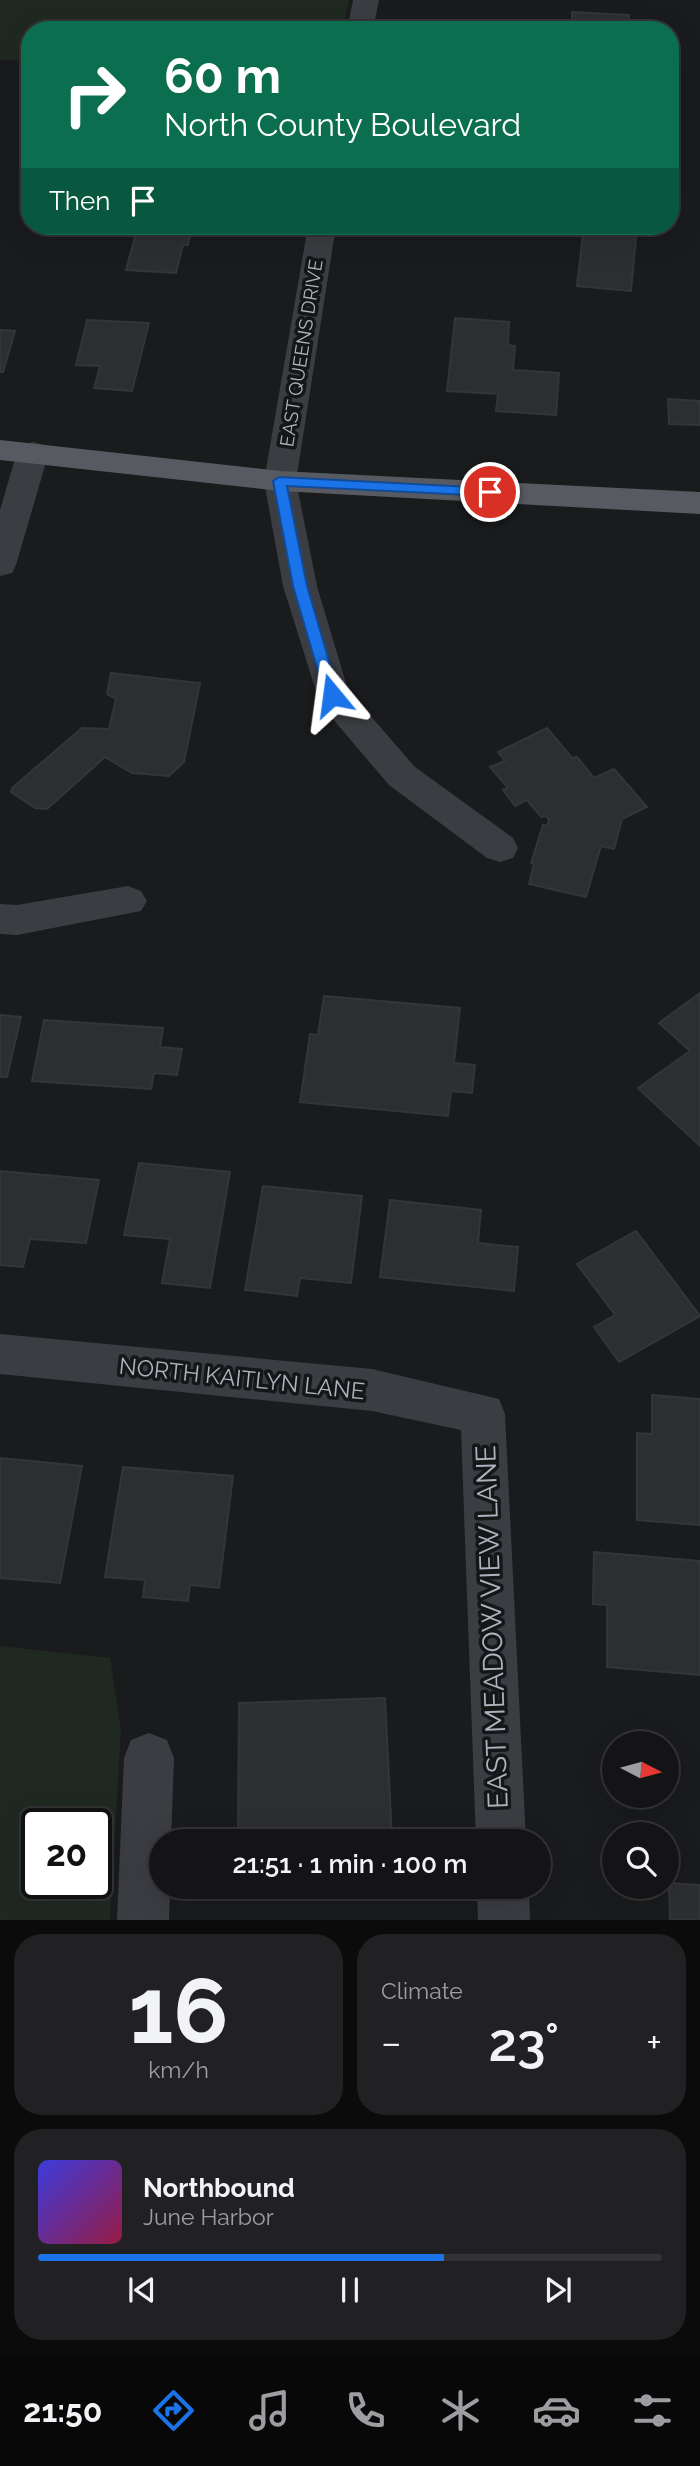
<!DOCTYPE html>
<meta charset="utf-8">
<style>
body{margin:0;font-family:Raleway,sans-serif;background:#212123;color:#f1f3f6;height:100vh;display:flex;flex-direction:column;font-size:26px;white-space:nowrap}
*{box-sizing:border-box;margin:0}
p{font-size:23px;color:#9d9ea1}
.icon{flex:none;width:38px;height:38px;fill:none;stroke:currentColor;stroke-width:2;stroke-linecap:round;stroke-linejoin:round}
.map{position:relative;height:1920px;overflow:hidden}
.sheet{display:flex;flex-direction:column;gap:14px;padding:14px;background:#0b0b0c;flex:1}
.sheet>*{flex:none}
.banner{position:absolute;left:21px;top:21px;width:658px;height:214px;border-radius:28px;box-shadow:0 7px 28px #0002,0 0 0 2px #333335;background:#0b6e4f;color:#fff;overflow:hidden}
.needle{width:46px;rotate:96deg}
.buttons{position:absolute;left:602px;top:1731px;display:grid;gap:14px}
.buttons a{display:grid;place-items:center;width:77px;height:77px;border-radius:50%;background:#141416;box-shadow:0 7px 28px #0002,0 0 0 2px #333335;font-size:35px}
.speed{position:absolute;left:21px;top:1808px;display:flex;gap:14px;font-size:35px;font-weight:700;text-align:center}
.speed>*{display:grid;place-content:center;width:91px;height:91px;border-radius:50%;background:#141416;box-shadow:0 7px 28px #0002,0 0 0 2px #333335;line-height:1}
.speed .limit{border:4px solid #111;border-radius:10px;background:#fff;color:#111}
.pin{position:absolute;display:grid;place-items:center;width:60px;height:60px;color:#fff;margin:-30px;border:4px solid #fff;border-radius:50%;box-shadow:0 2px 7px #0007}
.me{position:absolute;width:77px;margin:-38px;rotate:344deg;stroke-linejoin:round;filter:drop-shadow(0 0 5px #0008)}
.turn{display:flex;align-items:center;gap:24px;height:147px;padding:0 28px;font-size:32px}
.turn .icon{width:91px;height:91px;stroke-width:2.5}
.turn b{display:block;font-size:49px;line-height:60px}
.then{display:flex;align-items:center;height:66px;padding:0 28px;background:#0003;gap:14px;font-size:26px}
.big{font-size:52px;font-weight:600;line-height:1.1}
.sheet .widget{flex:1;display:flex;flex-direction:column;justify-content:center;gap:10px;min-width:0;padding:0 24px;border-radius:28px;background:#212123}
.sheet .dial{align-items:center;gap:0}
.dial b{font-size:91px;line-height:1}
.song{display:flex;align-items:center;gap:21px}
.cover{width:84px;height:84px;border-radius:10px;background:linear-gradient(135deg,hsl(240 70% 55%),hsl(340 70% 35%))}
.played{height:7px;border-radius:4px;background:linear-gradient(90deg,#1a73e8 65%,#333335 65%)}
.keys{display:flex;justify-content:space-around;direction:ltr}
.heat{display:flex;justify-content:space-between;align-items:center;font-size:38px;direction:ltr}
.sheet .tiles{flex:1;display:grid;gap:14px;grid-template-columns:1fr 1fr}
.widget:last-child{grid-column:span 2}
.trip{position:absolute;left:149px;top:1829px;width:402px;height:70px;border-radius:35px;background:#141416;box-shadow:0 7px 28px #0002,0 0 0 2px #333335;font-weight:600;line-height:70px;text-align:center}
.tabs{display:flex;height:112px;justify-content:space-around;align-items:center;background:#080809;color:#9d9ea1}
.tabs .icon{width:49px;height:49px}
.tabs .active{color:#1a73e8}
.tabs b{font-size:32px;color:#f1f3f6}
.map>svg:first-child{display:block}
</style>
<div class="map">
<svg width="700" height="1920" viewBox="0 0 700 1920">
<rect width="100%" height="100%" fill="#1a1b1d"/>
<g fill="#202921" fill-rule="evenodd">
<polygon points="0,0 349,0 343,30 30,30 30,61 0,60"/>
<path d="M0 1646 110 1658 121 1729 110 1920H0ZM37 1824H96V1883H37Z"/>
</g>
<g fill="#2d2e31" stroke="#343539" stroke-width="2">
<polygon points="572,12 629,15 628,30 572,29"/>
<polygon points="138,226 192,226 188,245 183,245 176,273 126,270"/>
<polygon points="584,226 637,226 631,291 577,286"/>
<polygon points="455,318 509,322 508,345 515,346 513,370 559,373 556,415 496,411 498,394 447,391"/>
<polygon points="87,320 149,323 132,391 94,388 100,366 76,365"/>
<polygon points="0,330 15,331 3,372 0,372"/>
<polygon points="668,399 700,401 700,425 669,424"/>
<polygon points="111,673 200,683 184,762 169,776 132,773 105,757 47,809 35,808 11,792 12,788 82,728 109,729 116,699 107,694"/>
<polygon points="547,728 572,758 577,757 594,778 614,769 647,807 622,819 614,849 601,846 586,897 529,884 534,864 531,863 543,825 547,826 549,820 546,816 541,817 527,800 515,806 503,790 508,788 490,767 505,761 498,752"/>
<polygon points="700,993 700,1146 638,1088 690,1051 659,1023"/>
<polygon points="324,996 460,1008 454,1063 475,1065 472,1093 451,1091 448,1116 300,1102 310,1034 318,1035"/>
<polygon points="0,1015 21,1017 7,1077 0,1077"/>
<polygon points="44,1020 163,1028 160,1047 182,1049 177,1075 154,1073 151,1089 32,1081"/>
<polygon points="139,1163 230,1172 210,1288 162,1283 170,1239 124,1235"/>
<polygon points="0,1171 99,1180 86,1243 30,1239 23,1267 0,1265"/>
<polygon points="263,1186 362,1196 351,1283 300,1278 297,1296 245,1290"/>
<polygon points="390,1200 481,1210 478,1243 518,1247 514,1291 380,1277"/>
<polygon points="636,1231 700,1316 619,1362 594,1327 615,1315 577,1264"/>
<polygon points="652,1395 700,1399 700,1525 637,1520 637,1433 652,1434"/>
<polygon points="0,1458 82,1466 60,1583 0,1578"/>
<polygon points="123,1467 233,1476 219,1588 190,1585 188,1601 143,1597 145,1580 105,1577"/>
<polygon points="594,1552 700,1561 700,1675 607,1667 607,1605 593,1604"/>
<polygon points="385,1698 392,1838 238,1841 239,1703"/>
<polygon points="669,1883 700,1885 700,1920 670,1920"/>
</g>
<g fill="none" stroke-linecap="round" stroke-linejoin="round">
<g fill="#3b3d42" fill-rule="evenodd">
<polygon points="353,0 379,0 373,30 347,30"/>
<polygon points="308,226 336,226 296,481 317,586 348,690 415,767 513,838 518,848 513,858 500,862 487,858 389,785 320,704 283,586 264,481"/>
<polygon points="33,442 44,445 49,452 16,565 12,573 0,576 0,510 17,452 22,445"/>
<polygon points="128,886 141,891 147,901 141,911 17,935 0,934 0,904 17,905"/>
<polygon points="0,1334 372,1369 499,1399 505,1414 526,1841 476,1841 461,1430 372,1411 0,1374"/>
<polygon points="149,1733 167,1740 174,1758 171,1841 161,1841 161,1886 170,1886 169,1920 117,1920 124,1758 131,1740"/>
<polygon points="477,1886 529,1886 530,1920 478,1920"/>
</g>
<polygon fill="#575a61" fill-rule="evenodd" points="0,440 280,471 700,492 700,514 280,491 0,460"/>
</g>
<polygon fill="#1a73e8" stroke="#114b97" stroke-width="2" points="279,477 490,488 496,492 490,496 287,486 307,586 339,695 332,700 325,695 293,586 273,481"/>
<g text-anchor="middle" dominant-baseline="central" stroke-width="7" stroke-linejoin="round" paint-order="stroke">
<g font-size="19" fill="#adb3bd" stroke="#151618">
<text transform="translate(301 353) rotate(-81)">EAST QUEENS DRIVE</text>
</g>
<g font-size="23" fill="#adb3bd" stroke="#151618">
<text transform="translate(242 1378) rotate(6)">NORTH KAITLYN LANE</text>
</g>
<g font-size="28" fill="#adb3bd" stroke="#151618">
<text transform="translate(492 1627) rotate(-92)">EAST MEADOW VIEW LANE</text>
</g>
</g>
</svg>
<div class="buttons">
<a><svg class="needle" viewBox="-14 -14 28 28"><path d="M0-13l5 13h-10z" fill="#e53935"/><path d="M0 13l5-13h-10z" fill="#9d9ea1"/></svg></a>
<a><svg class="icon" aria-label="search" viewBox="0 0 24 24"><circle cx="10" cy="10" r="6"/><path d="M15 15l6 6"/></svg></a>
</div>
<div class="speed"><div class="limit">20</div></div>
<div class="pin" style="left:490px;top:492px;background:#d93025"><svg class="icon" aria-label="arrive" viewBox="0 0 24 24"><path d="M6 21V4h12l-3 4 3 4H6"/></svg></div>
<svg class="me" style="left:332px;top:695px" viewBox="-20 -20 40 40"><path d="M0-17L14 15 0 8-14 15z" fill="#1a73e8" stroke="#fff" stroke-width="4"/></svg>
<div class="trip">21:51 · 1 min · 100 m</div>
<div class="banner">
<div class="turn"><svg class="icon" aria-label="right" viewBox="0 0 24 24"><path d="M7 20v-9h11M14 6l5 5-5 5"/></svg><div><b>60 m</b>North County Boulevard</div></div>
<div class="then">Then<svg class="icon" aria-label="arrive" viewBox="0 0 24 24"><path d="M6 21V4h12l-3 4 3 4H6"/></svg></div>
</div>
</div>
<section class="sheet">
<div class="tiles">
<div class="widget dial"><b>16</b><p>km/h</p></div>
<div class="widget"><p>Climate</p>
<div class="heat"><a>−</a><b class="big">23°</b><a>+</a></div>
</div>
<div class="widget">
<div class="song"><i class="cover"></i><div><b>Northbound</b><p>June Harbor</p></div></div>
<div class="played"></div>
<div class="keys"><svg class="icon" aria-label="previous" viewBox="0 0 24 24"><path d="M18 5L8 12l10 7zM5 5v14"/></svg><svg class="icon" aria-label="pause" viewBox="0 0 24 24"><path d="M8 5v14M16 5v14"/></svg><svg class="icon" aria-label="next" viewBox="0 0 24 24"><path d="M6 5l10 7-10 7zM19 5v14"/></svg></div>
</div>
</div>
</section>
<nav class="tabs">
<b>21:50</b>
<svg class="icon active" aria-label="directions" viewBox="0 0 24 24"><path d="M12 3l9 9-9 9-9-9zM9 14v-3h6M13 9l2 2-2 2"/></svg>
<svg class="icon" aria-label="music" viewBox="0 0 24 24"><path d="M9 18V5l10-2v13"/><circle cx="6" cy="18" r="3"/><circle cx="16" cy="16" r="3"/></svg>
<svg class="icon" aria-label="phone" viewBox="0 0 24 24"><path d="M5 4h4l2 5-3 2q2 4 5 5l2-3 5 2v4C11 20 4 13 5 4z"/></svg>
<svg class="icon" aria-label="climate" viewBox="0 0 24 24"><path d="M12 3v18M4 7l16 10M4 17L20 7"/></svg>
<svg class="icon" aria-label="car" viewBox="0 0 24 24"><path d="M5 17H2v-5l4-1 3-4h7l3 4 3 1v5h-3M9 17h6M6 11h13"/><circle cx="7" cy="17" r="2"/><circle cx="17" cy="17" r="2"/></svg>
<svg class="icon" aria-label="filters" viewBox="0 0 24 24"><path d="M4 7h16M4 17h16"/><circle cx="9" cy="7" r="2"/><circle cx="15" cy="17" r="2"/></svg>
</nav>
